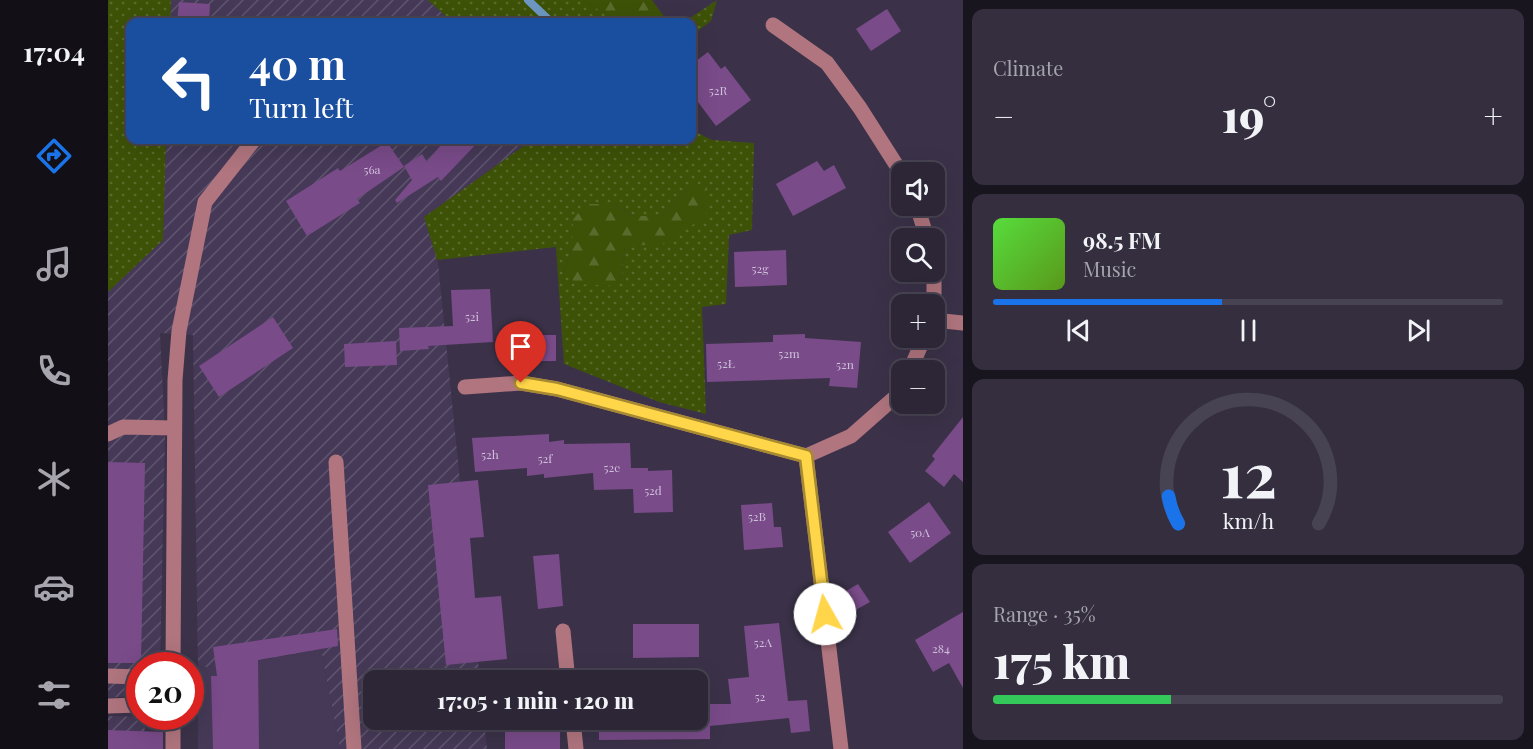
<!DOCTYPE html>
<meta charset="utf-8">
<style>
body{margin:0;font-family:"Playfair Display",serif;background:#342e3f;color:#f1f3f6;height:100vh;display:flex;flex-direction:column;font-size:22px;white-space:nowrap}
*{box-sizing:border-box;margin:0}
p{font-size:20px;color:#a6a5ad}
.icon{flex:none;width:33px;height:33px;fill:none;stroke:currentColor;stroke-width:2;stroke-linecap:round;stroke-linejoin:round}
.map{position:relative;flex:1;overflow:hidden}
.panel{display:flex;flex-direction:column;gap:9px;padding:9px;background:#18151e;width:570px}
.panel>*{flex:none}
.guide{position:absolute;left:18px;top:18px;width:570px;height:126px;border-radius:12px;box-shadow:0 6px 24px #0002,0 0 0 2px #484352;background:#1a4fa0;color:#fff;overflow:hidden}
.tools{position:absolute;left:783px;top:162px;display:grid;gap:12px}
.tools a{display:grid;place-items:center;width:54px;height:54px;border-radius:12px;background:#2c2637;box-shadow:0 6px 24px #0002,0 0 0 2px #484352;font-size:30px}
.speed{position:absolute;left:18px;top:652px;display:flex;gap:12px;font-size:30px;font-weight:700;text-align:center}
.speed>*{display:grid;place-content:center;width:78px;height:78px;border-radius:50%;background:#2c2637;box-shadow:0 6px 24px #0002,0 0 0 2px #484352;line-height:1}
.speed .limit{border:9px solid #d22;background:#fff;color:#111}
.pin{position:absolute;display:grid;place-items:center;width:51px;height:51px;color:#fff;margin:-62px -26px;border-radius:50% 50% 50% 0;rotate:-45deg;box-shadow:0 0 6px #0007}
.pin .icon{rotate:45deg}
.me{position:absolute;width:66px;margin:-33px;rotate:353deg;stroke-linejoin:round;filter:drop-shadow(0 0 4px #0008)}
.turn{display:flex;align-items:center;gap:21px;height:126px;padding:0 24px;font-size:27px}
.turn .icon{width:78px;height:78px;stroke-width:2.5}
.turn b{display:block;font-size:42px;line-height:51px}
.big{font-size:45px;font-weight:800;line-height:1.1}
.panel .tile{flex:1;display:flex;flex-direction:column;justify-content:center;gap:9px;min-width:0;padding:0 21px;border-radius:12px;background:#342e3f}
.panel .dial{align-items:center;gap:0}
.dial svg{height:156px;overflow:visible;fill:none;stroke:#484352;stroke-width:7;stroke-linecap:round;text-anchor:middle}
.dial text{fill:#f1f3f6;stroke:none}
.song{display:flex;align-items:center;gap:18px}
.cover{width:72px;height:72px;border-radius:9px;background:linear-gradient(135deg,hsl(110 70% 55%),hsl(90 70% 35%))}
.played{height:6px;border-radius:3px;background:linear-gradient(90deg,#1a73e8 45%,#484352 45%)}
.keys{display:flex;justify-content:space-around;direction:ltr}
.heat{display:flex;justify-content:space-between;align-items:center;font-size:33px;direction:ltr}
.charge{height:9px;border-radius:4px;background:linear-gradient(90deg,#34c759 35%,#484352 0)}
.trip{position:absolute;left:255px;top:670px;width:345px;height:60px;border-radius:12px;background:#2c2637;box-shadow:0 6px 24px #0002,0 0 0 2px #484352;font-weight:800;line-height:60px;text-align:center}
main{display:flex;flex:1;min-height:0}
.dock{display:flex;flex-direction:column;width:108px;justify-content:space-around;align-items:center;background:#120f16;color:#a6a5ad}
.dock .icon{width:42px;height:42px}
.dock .on{color:#1a73e8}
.dock b{font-size:27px;color:#f1f3f6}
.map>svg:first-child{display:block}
</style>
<main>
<nav class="dock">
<b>17:04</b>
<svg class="icon on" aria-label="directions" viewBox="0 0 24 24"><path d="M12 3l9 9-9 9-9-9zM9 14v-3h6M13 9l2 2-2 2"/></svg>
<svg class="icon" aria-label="music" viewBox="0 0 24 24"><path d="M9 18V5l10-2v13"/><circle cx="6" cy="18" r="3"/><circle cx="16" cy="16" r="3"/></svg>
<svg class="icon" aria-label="phone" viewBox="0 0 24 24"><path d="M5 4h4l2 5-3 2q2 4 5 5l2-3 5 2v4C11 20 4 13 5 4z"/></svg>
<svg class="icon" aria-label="climate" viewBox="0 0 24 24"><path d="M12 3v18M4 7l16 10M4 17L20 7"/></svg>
<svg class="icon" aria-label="car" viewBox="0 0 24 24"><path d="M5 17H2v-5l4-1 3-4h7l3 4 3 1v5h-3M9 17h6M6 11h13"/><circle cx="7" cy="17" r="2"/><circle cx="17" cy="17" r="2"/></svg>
<svg class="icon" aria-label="filters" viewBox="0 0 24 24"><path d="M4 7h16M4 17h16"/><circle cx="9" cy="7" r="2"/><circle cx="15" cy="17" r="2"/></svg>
</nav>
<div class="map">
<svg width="855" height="749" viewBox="0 0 855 749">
<defs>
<pattern id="industrial-furrows" width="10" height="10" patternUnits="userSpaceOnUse" patternTransform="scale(1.5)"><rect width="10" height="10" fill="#453957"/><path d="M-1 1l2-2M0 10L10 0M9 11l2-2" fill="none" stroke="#605670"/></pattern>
<pattern id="grass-dots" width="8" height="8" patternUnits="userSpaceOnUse" patternTransform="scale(1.5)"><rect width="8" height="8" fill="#3d5207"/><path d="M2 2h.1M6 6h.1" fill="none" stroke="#596b2c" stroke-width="1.8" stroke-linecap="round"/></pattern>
<pattern id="forest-firs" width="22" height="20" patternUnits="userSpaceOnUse" patternTransform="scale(1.5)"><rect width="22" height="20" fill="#3d5207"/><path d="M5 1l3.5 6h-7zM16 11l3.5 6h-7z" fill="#596b2c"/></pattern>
</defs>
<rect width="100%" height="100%" fill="#3b3249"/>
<polygon fill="#453957" points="213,649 232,749 90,749 90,668 153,660"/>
<g fill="url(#industrial-furrows)">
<polygon points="63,0 320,0 344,22 62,22"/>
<polygon points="58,140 424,140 316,217 330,263 372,681 266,681 266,720 376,720 379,749 232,749 213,649 153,660 90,668 85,335 52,333 57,435 52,666 32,666 31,695 0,698 0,292 55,240"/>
<polygon points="0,716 37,717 36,749 0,749"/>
</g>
<g fill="url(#grass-dots)" fill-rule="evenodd">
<polygon points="0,0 63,0 62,22 22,22 22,140 58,140 55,240 0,292"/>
<polygon points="320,0 475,0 512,22 344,22"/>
<polygon points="609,0 603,21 584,35 584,22 576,22"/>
<path d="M584 130 604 140 646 143 644 230 621 235 618 304 594 307 598 414 551 402 456 364 448 247 329 260 316 217 424 140H584ZM580 189 553 245H517L513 279 455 274 464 248 504 204 527 216H554Z"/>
</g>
<g fill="url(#forest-firs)">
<polygon points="474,0 544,0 560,22 511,22"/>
<polygon points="598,184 602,203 597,217 553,245 517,245 513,279 507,286 470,284 455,274 464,248 465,220 477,204 504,204 527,216 554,216 580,189"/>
</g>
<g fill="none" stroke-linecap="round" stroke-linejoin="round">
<polyline stroke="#6d97c2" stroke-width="8" points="420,0 443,22"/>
</g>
<g fill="#794b89">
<polygon points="71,2 102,4 101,22 69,22"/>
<polygon points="779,9 793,31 763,51 748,29"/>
<polygon points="600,52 613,69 617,66 643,100 608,126 584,94 584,64"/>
<polygon points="337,140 372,140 333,181 330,177 289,203 287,200 304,180 296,166 314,154 319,162"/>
<polygon points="279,142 296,167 249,199 252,203 199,236 178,201 230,168 232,171"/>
<polygon points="709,161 716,171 726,165 738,188 685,216 668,184"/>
<polygon points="678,250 679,285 627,287 626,252"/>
<polygon points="382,289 385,342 320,346 321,349 292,351 291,328 345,326 343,290"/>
<polygon points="165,317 185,348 111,397 91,366"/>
<polygon points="697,334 697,338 753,342 749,388 721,386 722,378 599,382 598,344 665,342 665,335"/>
<rect x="428" y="335" width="20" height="26"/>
<polygon points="288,341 289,365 237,367 236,344"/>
<polygon points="855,417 855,482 846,474 836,487 817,471 827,459 824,456"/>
<polygon points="441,434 441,442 456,440 456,444 522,443 523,468 540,468 540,471 564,470 565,512 526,513 525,489 486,490 485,473 436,478 436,474 419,476 419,468 367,472 364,438"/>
<polygon points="0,462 37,463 33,663 0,663"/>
<polygon points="370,480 376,537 362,538 367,598 393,596 399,659 338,665 320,485"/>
<polygon points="821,502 843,533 802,563 780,532"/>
<polygon points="664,503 666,527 673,527 675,547 636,550 633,505"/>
<polygon points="451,554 455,606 430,609 425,556"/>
<polygon points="750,584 762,602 744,612 733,594"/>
<polygon points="855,612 855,688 841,663 825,672 807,640"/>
<polygon points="671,623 680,701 699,700 702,731 683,733 681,718 602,726 602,739 491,740 491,720 590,720 590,704 623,704 620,679 641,677 636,626"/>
<polygon points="525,624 591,624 591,657 525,658"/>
<polygon points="229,629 230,646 150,660 151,749 105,749 103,676 109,676 105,647"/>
<polygon points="452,726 452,749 397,749 397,727"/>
<polygon points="0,730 55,732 55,749 0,749"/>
</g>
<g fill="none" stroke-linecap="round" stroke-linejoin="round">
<g stroke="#b0757e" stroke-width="15">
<polyline points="665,25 719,63 752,108 794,174"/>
<polyline points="809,206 819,238"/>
<polyline points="826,304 826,270"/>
<polyline points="826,320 855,323"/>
<polyline points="802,370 816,338"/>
<polyline points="357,387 413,383 449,389 698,456 743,436 794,391"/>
<polyline points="0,434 15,427 66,428"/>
<polyline points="698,456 733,749"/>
<polyline points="228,462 246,749"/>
<polyline points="455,631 460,681"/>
<polyline points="65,666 67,380 71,331 97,202 146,140"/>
<polyline points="0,676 32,677"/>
<polyline points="0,706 32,705"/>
<polyline points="465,720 468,749"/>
<polyline points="65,749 65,717"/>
</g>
</g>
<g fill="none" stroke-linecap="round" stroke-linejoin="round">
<defs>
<polyline id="route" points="413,383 449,389 698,456 717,614"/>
</defs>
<use href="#route" stroke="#a68a30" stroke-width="15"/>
<use href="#route" stroke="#ffd54a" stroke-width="10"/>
</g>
<g text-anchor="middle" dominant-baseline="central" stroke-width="6" stroke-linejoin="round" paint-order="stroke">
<g font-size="12" fill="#cfc0db">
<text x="610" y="90">52R</text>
<text x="264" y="169">56a</text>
<text x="652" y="268">52g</text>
<text x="364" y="316">52i</text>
<text x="681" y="353">52m</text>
<text x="618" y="363">52Ł</text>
<text x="737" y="364">52n</text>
<text x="382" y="454">52h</text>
<text x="437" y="458">52f</text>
<text x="504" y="467">52e</text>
<text x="545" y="490">52d</text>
<text x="649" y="516">52B</text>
<text x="812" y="532">50A</text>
<text x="655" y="642">52A</text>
<text x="833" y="648">284</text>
<text x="652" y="696">52</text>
</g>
</g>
</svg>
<div class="tools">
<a><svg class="icon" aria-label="sound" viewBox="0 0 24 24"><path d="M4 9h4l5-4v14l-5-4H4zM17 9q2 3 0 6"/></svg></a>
<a><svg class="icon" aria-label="search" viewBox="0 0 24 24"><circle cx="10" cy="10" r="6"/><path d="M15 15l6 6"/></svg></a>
<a>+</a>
<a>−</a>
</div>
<div class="speed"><div class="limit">20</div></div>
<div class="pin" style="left:413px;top:383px;background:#d93025"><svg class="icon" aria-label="arrive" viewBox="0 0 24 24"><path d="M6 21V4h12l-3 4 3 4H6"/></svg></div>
<svg class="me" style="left:717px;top:614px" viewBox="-20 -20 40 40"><circle r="19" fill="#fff"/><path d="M0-13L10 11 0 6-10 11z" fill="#ffd54a"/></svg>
<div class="trip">17:05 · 1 min · 120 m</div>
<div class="guide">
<div class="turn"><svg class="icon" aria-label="left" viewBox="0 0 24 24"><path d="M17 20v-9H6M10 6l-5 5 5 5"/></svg><div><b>40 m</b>Turn left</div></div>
</div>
</div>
<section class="panel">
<div class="tile"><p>Climate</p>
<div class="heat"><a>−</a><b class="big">19°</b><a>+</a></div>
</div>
<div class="tile">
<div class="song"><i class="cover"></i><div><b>98.5 FM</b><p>Music</p></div></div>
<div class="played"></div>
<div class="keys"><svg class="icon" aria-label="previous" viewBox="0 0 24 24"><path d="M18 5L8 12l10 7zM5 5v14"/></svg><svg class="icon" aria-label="pause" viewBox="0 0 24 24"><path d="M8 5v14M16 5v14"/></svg><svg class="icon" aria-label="next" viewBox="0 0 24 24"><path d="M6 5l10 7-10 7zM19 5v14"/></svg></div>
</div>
<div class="tile dial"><svg viewBox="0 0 100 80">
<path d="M14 69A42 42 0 1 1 86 69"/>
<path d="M14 69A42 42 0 0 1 9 55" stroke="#1a73e8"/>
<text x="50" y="56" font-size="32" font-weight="700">12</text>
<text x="50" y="72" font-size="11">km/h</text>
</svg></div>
<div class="tile"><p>Range · 35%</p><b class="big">175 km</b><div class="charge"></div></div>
</section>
</main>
